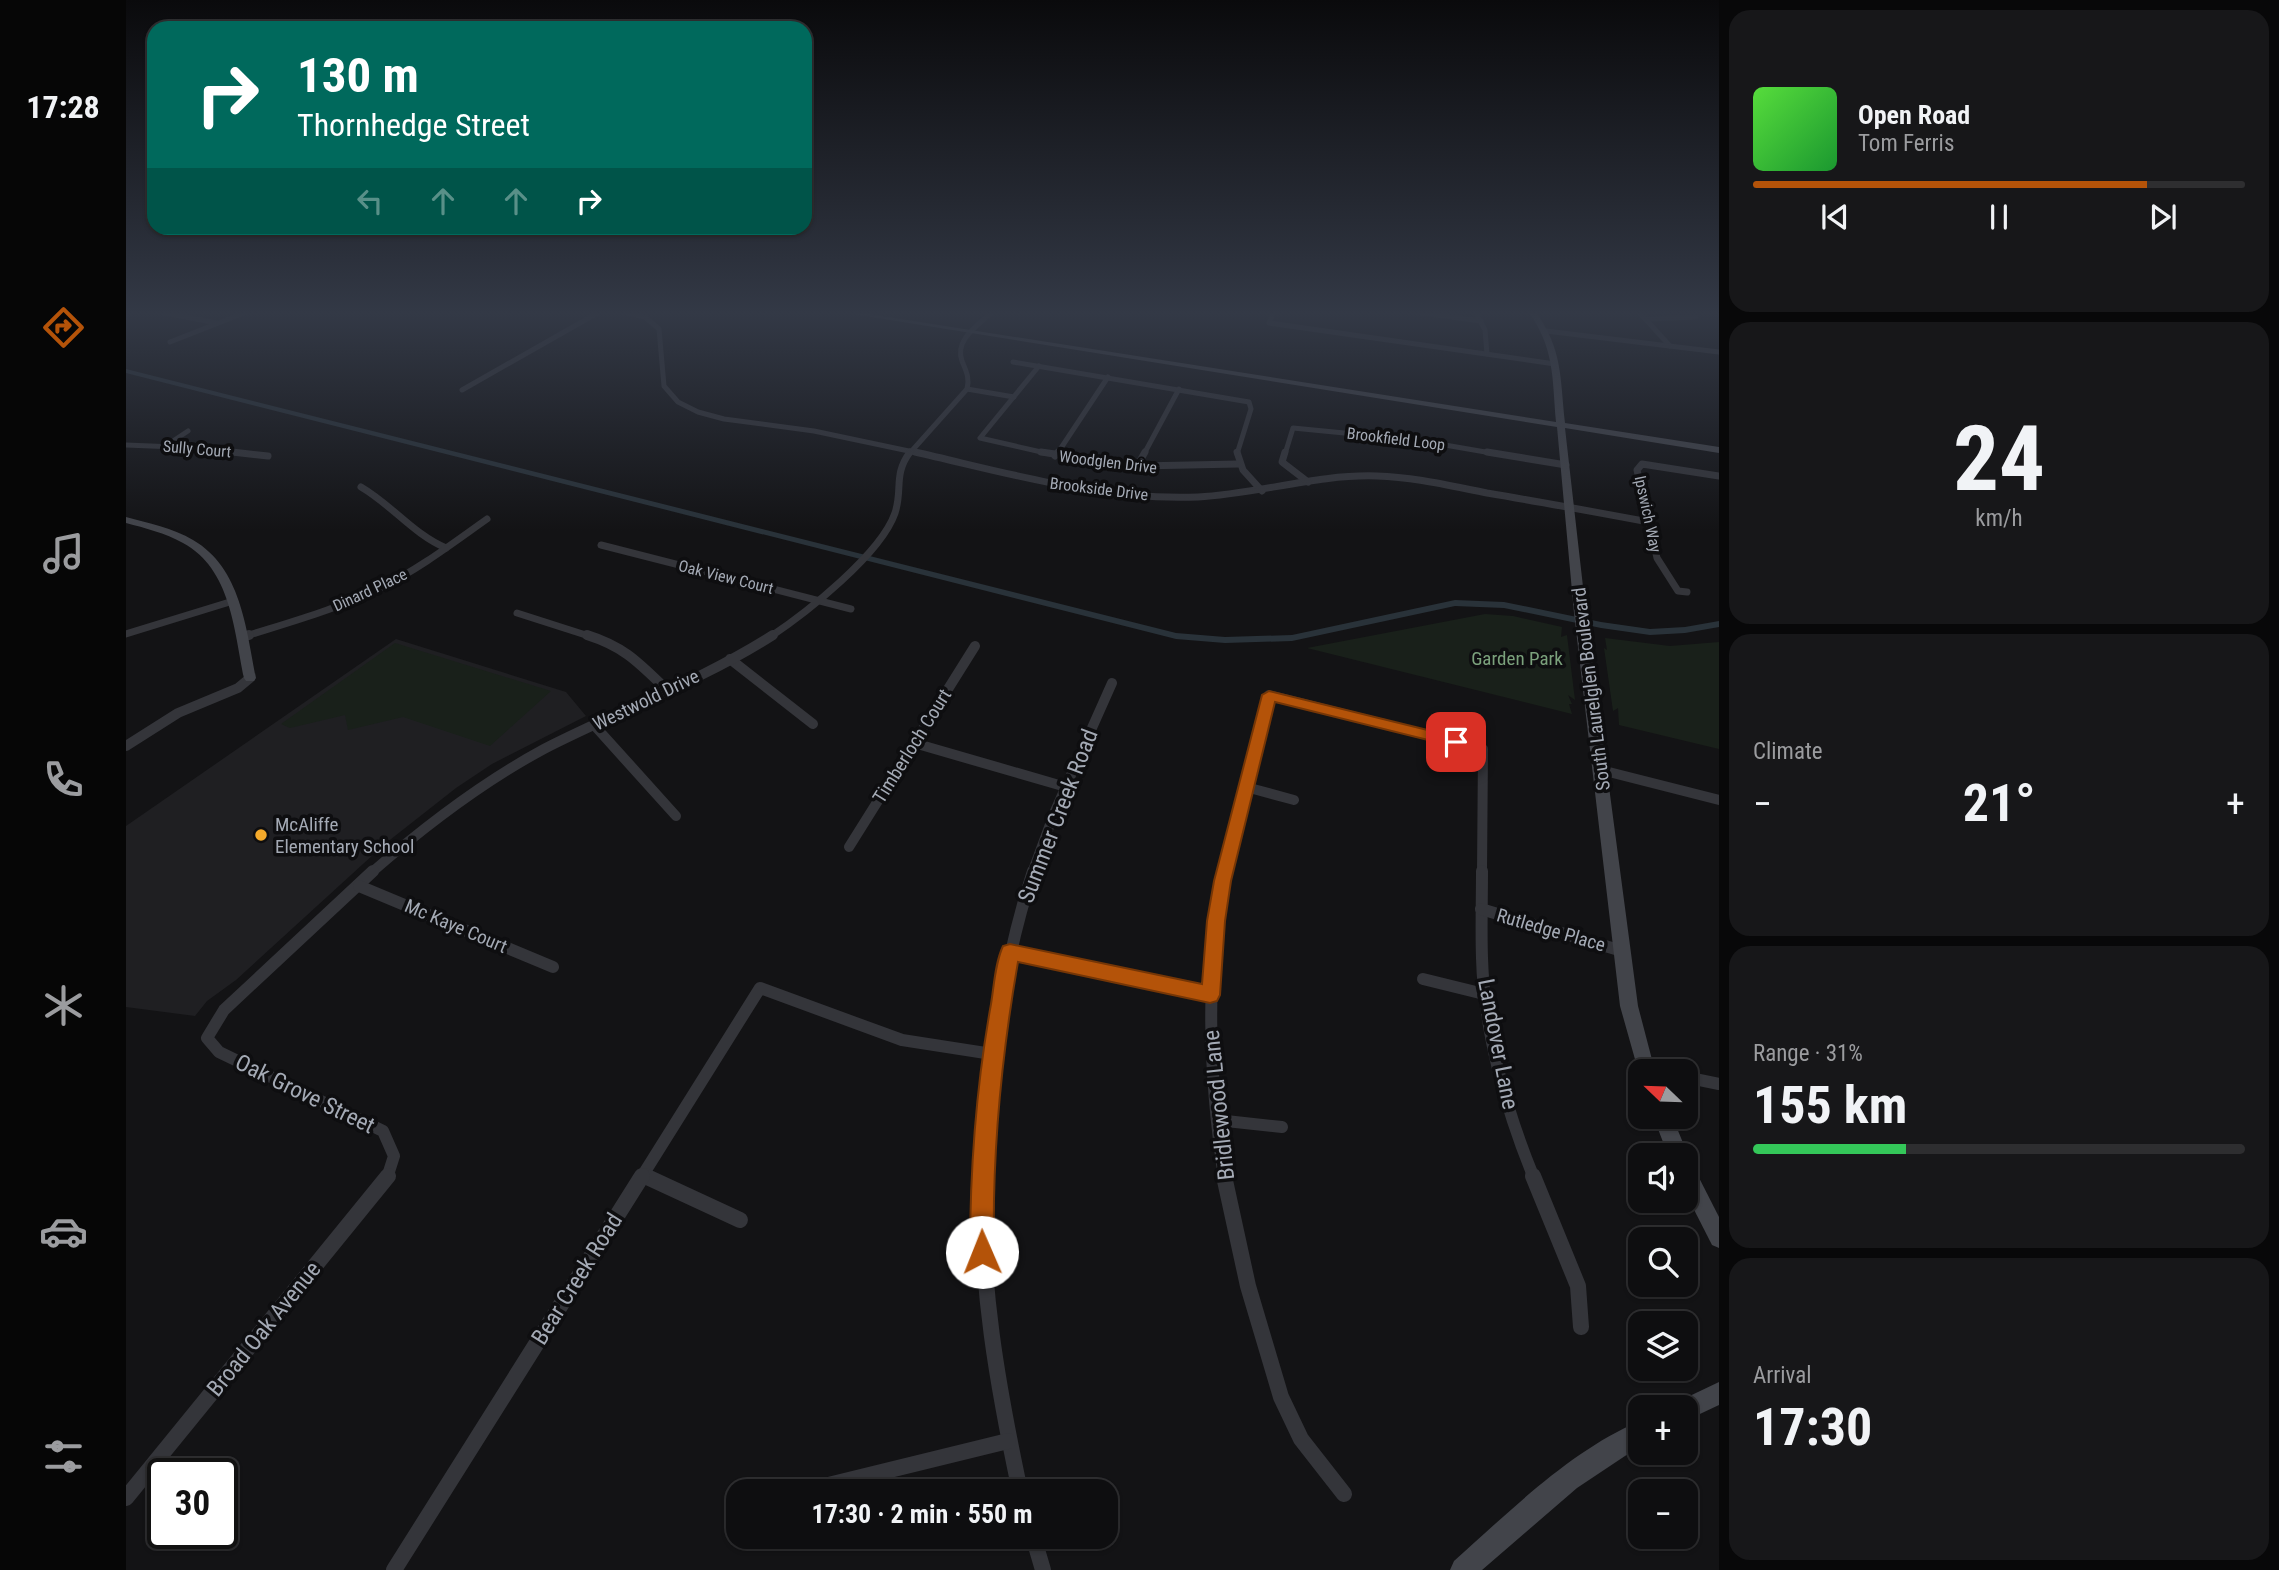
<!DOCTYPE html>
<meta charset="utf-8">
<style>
body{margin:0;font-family:"Roboto Condensed",sans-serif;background:#171719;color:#f1f3f6;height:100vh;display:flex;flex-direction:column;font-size:26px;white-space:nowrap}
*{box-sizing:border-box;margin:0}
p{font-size:23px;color:#9b9c9f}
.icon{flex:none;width:38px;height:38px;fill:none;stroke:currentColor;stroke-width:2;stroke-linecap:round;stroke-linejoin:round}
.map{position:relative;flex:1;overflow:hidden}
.side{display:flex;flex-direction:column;gap:10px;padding:10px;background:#080809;width:560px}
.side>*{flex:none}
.top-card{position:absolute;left:21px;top:21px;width:665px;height:214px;border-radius:21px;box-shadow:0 2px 5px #0004,0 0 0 2px #2e2e30;background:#00695c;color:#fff;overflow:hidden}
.needle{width:46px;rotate:293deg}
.fabs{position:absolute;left:1502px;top:1059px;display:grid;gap:14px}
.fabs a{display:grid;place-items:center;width:70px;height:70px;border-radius:14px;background:#0e0e10;box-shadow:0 2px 5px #0004,0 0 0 2px #2e2e30;font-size:35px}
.speed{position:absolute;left:21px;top:1458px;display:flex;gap:14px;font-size:35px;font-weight:700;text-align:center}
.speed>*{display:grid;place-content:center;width:91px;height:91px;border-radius:50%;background:#0e0e10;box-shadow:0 2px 5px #0004,0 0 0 2px #2e2e30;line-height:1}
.speed .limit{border:4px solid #111;border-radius:10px;background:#fff;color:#111}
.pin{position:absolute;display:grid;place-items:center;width:60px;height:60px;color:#fff;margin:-30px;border-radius:14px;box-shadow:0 4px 10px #0006}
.me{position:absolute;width:77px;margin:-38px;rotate:359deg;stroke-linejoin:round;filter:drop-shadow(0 0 5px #0008)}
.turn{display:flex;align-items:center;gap:24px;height:147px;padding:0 35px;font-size:32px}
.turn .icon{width:91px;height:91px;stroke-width:2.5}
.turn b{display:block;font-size:49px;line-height:60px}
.lanes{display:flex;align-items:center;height:66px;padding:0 35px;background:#0003;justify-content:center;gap:35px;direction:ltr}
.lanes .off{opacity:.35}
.big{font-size:52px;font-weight:700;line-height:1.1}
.side .widget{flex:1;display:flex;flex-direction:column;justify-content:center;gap:10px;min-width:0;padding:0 24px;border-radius:21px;background:#171719}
.side .dial{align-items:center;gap:0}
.dial b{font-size:91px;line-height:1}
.song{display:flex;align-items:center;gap:21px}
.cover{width:84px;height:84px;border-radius:10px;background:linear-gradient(135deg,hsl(110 70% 55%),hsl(130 70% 35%))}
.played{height:7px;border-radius:4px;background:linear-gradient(90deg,#b45309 80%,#2e2e30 80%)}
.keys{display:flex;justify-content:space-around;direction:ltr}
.heat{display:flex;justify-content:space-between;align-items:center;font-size:38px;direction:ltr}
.charge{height:10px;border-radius:5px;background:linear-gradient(90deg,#34c759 31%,#2e2e30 0)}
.trip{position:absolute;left:600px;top:1479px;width:392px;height:70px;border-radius:21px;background:#0e0e10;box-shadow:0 2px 5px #0004,0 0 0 2px #2e2e30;font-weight:700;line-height:70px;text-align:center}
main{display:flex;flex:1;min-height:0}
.menu{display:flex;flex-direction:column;width:126px;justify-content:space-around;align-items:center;background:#060606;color:#9b9c9f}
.menu .icon{width:49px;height:49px}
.menu .selected{color:#b45309}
.menu b{font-size:32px;color:#f1f3f6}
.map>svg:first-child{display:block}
</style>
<main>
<nav class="menu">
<b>17:28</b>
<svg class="icon selected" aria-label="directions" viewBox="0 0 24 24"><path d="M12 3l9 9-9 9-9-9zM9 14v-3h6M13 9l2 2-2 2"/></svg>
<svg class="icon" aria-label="music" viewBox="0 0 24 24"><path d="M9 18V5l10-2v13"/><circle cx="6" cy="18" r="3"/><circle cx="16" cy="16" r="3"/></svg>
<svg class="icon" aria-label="phone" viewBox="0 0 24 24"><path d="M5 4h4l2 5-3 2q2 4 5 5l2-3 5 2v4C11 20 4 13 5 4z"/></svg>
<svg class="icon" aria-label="climate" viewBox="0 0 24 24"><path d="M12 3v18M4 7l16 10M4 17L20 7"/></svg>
<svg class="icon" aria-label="car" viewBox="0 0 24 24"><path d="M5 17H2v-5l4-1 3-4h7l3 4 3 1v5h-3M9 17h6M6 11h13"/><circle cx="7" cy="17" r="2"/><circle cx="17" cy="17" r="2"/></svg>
<svg class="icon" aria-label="filters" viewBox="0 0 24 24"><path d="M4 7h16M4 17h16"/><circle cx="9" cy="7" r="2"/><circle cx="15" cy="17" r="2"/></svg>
</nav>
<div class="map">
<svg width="1593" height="1570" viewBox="0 0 1593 1570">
<rect width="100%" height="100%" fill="#131315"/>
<polygon fill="#1f1f22" points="270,639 440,692 460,716 366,764 330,788 260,843 110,980 81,1001 69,1016 0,1007 0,826"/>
<g fill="#19201a">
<polygon points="1359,614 1387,616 1436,627 1435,637 1441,635 1449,700 1442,695 1446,704 1443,704 1446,714 1181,648"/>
<polygon points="1479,638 1544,646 1593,642 1593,749 1493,725 1492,708 1487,711 1478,648 1481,650"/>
<polygon points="269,643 425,691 364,746 277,717 222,730 219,715 164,728 155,724"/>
</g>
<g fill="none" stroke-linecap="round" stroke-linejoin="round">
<polygon fill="#293239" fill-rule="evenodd" points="0,369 1050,633 1099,637 1166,635 1329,600 1378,602 1475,622 1524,629 1559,627 1593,621 1593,627 1559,633 1524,635 1475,628 1378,608 1329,606 1166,641 1099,643 1050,639 0,373"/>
<g stroke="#34353a" stroke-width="5">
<polyline points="29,311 91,323"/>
<polyline points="493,311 519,317 533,329 538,386 552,402 572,412 598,419 688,431 797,454"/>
<polyline points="1148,311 1143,323 1429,364"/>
<polyline points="1282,311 1355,321"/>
<polyline points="1349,311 1359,330 1361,354"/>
<polyline points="1512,311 1544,346"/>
<polyline points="1522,319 1570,317"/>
<polyline points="1420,331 1593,352"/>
<polyline points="44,342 123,311"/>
<polyline points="887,362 1123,402 1125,409 1111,454"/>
<polyline points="913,366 854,438 924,454"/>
<polyline points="841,389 888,397"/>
<polyline points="336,390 475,311"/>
<polyline points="0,445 74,448 121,454"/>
<polyline points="41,445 62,431"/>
<path d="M783 454 841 389C844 378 840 371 836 361 828 339 853 325 867 311"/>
<polyline points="931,454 982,377"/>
<polyline points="1018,454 1053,389"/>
<polyline points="1159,454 1167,428 1290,440 1371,454"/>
</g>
<g stroke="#34353a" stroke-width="7">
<polyline points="106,452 142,456"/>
<path d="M789 452C882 473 976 501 1072 497 1132 494 1191 474 1251 476 1288 477 1325 486 1361 493 1415 502 1469 512 1523 522"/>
<polyline points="915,452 1013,466 1112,464"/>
<polyline points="1111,452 1117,470 1136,491"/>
<polyline points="1159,452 1156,462 1182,482"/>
<polyline points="1361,452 1440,465"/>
<polyline points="929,456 932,452"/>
<polyline points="1010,468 1019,452"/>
<path d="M235 487C266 505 287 534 320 548"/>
<polyline points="475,545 725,609"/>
<polyline points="1561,592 1552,591 1531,558 1511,470 1516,464 1593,476"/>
<polyline points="391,613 466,637"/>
<polyline points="0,634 107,601"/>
<path d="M117 637C164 622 212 609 256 587 293 569 327 543 361 519"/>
<path d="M644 637C680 613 755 554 769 513 777 489 767 475 784 452"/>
</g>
<g stroke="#34353a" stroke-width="10">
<path d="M461 635C499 647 513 663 541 690"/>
<polyline points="116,637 123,635"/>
<polyline points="604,659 687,724"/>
<polyline points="468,725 550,816"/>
<polyline points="788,743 940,787"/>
<polyline points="0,746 52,713 112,688 124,678"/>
<polyline points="1475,770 1593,800"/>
<polyline points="1120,787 1168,800"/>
<polyline points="723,847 849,646"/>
<path d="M245 873C299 826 355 783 418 749 494 710 575 681 647 635"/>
<polyline points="906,873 929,811 986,683"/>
<polyline points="1098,873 1143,695 1357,749 1356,873"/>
</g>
<g stroke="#34353a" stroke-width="12">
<polyline points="247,871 98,1010 81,1038 93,1052 257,1131 268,1156 261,1178"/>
<path d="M1098 871C1079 973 1083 1075 1098 1178"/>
<path d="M1356 871C1356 900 1355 929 1356 958 1358 1031 1380 1110 1408 1178"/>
<polyline points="233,886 427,967"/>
<polyline points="1355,909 1496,951"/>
<polyline points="884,952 1085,995"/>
<polyline points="1297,979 1358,994"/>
<polyline points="1559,1077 1593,1084"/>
<polyline points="1091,1120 1156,1127"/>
<polyline points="517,1175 523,1178"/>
<polyline points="515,1178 634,988 776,1040 866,1054"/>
<path d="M857 1178C861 1073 875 971 907 871"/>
</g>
<g stroke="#34353a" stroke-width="16">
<polyline points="519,1176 614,1220"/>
<path d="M857 1176C853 1282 872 1388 894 1491"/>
<polyline points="1098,1176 1122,1286 1155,1397 1175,1439 1218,1494"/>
<polyline points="1407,1176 1452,1286 1455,1327"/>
<polyline points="678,1491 882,1441"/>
<polyline points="0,1498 262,1176"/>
<polyline points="907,1536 917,1570"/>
<polyline points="268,1570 516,1176"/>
</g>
<g fill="#42444a" fill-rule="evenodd">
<path d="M708 311H724L1430 422C1426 377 1429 349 1402 311H1409C1437 349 1434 378 1439 423L1593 447V453L1439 428 1460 613 1512 1006 1529 1071H1514V1077L1494 1006 1448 613 1431 427Z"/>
<path d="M0 517C22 523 47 528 67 540 115 568 120 628 130 678L128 681H120L118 678C108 630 105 569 57 543 39 533 19 528 0 523Z"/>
<polygon points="1527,1116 1546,1116 1562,1155 1559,1161 1559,1155 1542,1155"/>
<polygon points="1559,1161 1566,1164 1593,1217 1593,1248 1586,1245 1559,1192"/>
<polygon points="1593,1382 1593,1405 1559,1421 1559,1407 1549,1407 1551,1402"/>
<path d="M1514 1421V1446L1451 1488 1356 1570H1324L1328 1561C1383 1512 1445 1450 1514 1421Z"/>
</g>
</g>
<linearGradient id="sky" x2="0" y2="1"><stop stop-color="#0a0a0c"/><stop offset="0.59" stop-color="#333946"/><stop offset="1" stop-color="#333946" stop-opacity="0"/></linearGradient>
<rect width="1593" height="531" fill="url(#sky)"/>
<path fill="#b45309" stroke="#753606" stroke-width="2" d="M1143 691 1330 737 1338 742 1330 747 1149 702 1105 881 1099 921 1094 995 1091 1001 1084 1003 892 962C875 1059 866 1154 868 1252L864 1261 856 1264 848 1261 844 1252C844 1169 850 1087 865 1004 868 986 869 963 877 946L884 944 1076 984 1081 921 1088 881 1136 695Z"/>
<circle fill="#f5aa2b" stroke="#0e0e10" stroke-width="2.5" cx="135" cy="835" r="7"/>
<g text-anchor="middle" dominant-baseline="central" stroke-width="7" stroke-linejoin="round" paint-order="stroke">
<g font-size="16" fill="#a4aab5" stroke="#0e0e10">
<text transform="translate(1270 439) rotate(7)">Brookfield Loop</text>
<text transform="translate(71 449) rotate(5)">Sully Court</text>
<text transform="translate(982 462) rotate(7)">Woodglen Drive</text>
<text transform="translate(973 489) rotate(7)">Brookside Drive</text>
<text transform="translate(1522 514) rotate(78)">Ipswich Way</text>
<text transform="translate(600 577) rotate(14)">Oak View Court</text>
<text transform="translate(244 590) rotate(-25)">Dinard Place</text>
</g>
<g font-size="19" fill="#7ba17c" stroke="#0e0e10">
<text x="1391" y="658">Garden Park</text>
</g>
<g font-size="19" fill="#a4aab5" stroke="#0e0e10">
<text transform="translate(1465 689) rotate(-97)">South Laurelglen Boulevard</text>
<text transform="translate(520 700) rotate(-26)">Westwold Drive</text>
<text transform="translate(786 746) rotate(-58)">Timberloch Court</text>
<text transform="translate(330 926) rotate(23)">Mc Kaye Court</text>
<text transform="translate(1425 930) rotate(16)">Rutledge Place</text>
</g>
<g font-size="19" fill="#a4aab5" stroke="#0e0e10" text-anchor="start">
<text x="149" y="824">McAliffe<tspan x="149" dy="22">Elementary School</tspan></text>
</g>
<g font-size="23" fill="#a4aab5" stroke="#0e0e10">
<text transform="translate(932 816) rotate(-69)">Summer Creek Road</text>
<text transform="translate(1372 1044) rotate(79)">Landover Lane</text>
<text transform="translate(179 1094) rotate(26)">Oak Grove Street</text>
<text transform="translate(1093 1105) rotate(-96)">Bridlewood Lane</text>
<text transform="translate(451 1279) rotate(-58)">Bear Creek Road</text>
<text transform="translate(138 1329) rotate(-51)">Broad Oak Avenue</text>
</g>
</g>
</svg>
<div class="fabs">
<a><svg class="needle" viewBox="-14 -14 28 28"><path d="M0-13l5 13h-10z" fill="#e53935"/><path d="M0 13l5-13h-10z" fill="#9b9c9f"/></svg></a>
<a><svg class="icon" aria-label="sound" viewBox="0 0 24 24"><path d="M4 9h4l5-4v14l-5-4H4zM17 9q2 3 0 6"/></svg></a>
<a><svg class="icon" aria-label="search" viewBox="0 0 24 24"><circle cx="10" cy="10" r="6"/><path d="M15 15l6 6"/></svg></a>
<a><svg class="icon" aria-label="layers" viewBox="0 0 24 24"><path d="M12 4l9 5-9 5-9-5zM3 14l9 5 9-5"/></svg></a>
<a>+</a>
<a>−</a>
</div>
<div class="speed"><div class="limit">30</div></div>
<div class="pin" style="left:1330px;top:742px;background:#d93025"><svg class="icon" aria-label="arrive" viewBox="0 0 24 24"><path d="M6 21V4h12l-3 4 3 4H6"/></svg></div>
<svg class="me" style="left:856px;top:1252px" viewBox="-20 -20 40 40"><circle r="19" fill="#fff"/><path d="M0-13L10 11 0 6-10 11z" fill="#b45309"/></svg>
<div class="trip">17:30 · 2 min · 550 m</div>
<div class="top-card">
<div class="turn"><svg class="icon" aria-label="right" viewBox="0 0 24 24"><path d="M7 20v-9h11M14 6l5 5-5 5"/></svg><div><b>130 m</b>Thornhedge Street</div></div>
<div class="lanes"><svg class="icon off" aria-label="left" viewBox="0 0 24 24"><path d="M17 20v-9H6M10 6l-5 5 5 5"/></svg><svg class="icon off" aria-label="ahead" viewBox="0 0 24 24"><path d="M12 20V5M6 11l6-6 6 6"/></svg><svg class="icon off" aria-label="ahead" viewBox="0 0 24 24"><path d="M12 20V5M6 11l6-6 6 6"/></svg><svg class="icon" aria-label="right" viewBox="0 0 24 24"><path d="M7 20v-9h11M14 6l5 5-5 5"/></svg></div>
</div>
</div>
<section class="side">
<div class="widget">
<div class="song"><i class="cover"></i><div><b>Open Road</b><p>Tom Ferris</p></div></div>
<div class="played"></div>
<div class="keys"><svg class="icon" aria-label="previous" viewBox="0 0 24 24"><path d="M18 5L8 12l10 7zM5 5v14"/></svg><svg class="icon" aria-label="pause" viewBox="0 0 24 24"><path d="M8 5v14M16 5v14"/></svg><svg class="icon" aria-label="next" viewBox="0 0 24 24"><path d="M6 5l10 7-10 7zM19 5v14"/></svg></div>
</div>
<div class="widget dial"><b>24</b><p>km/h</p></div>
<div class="widget"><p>Climate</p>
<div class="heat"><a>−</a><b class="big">21°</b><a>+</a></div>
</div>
<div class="widget"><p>Range · 31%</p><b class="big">155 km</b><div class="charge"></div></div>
<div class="widget"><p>Arrival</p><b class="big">17:30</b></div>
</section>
</main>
